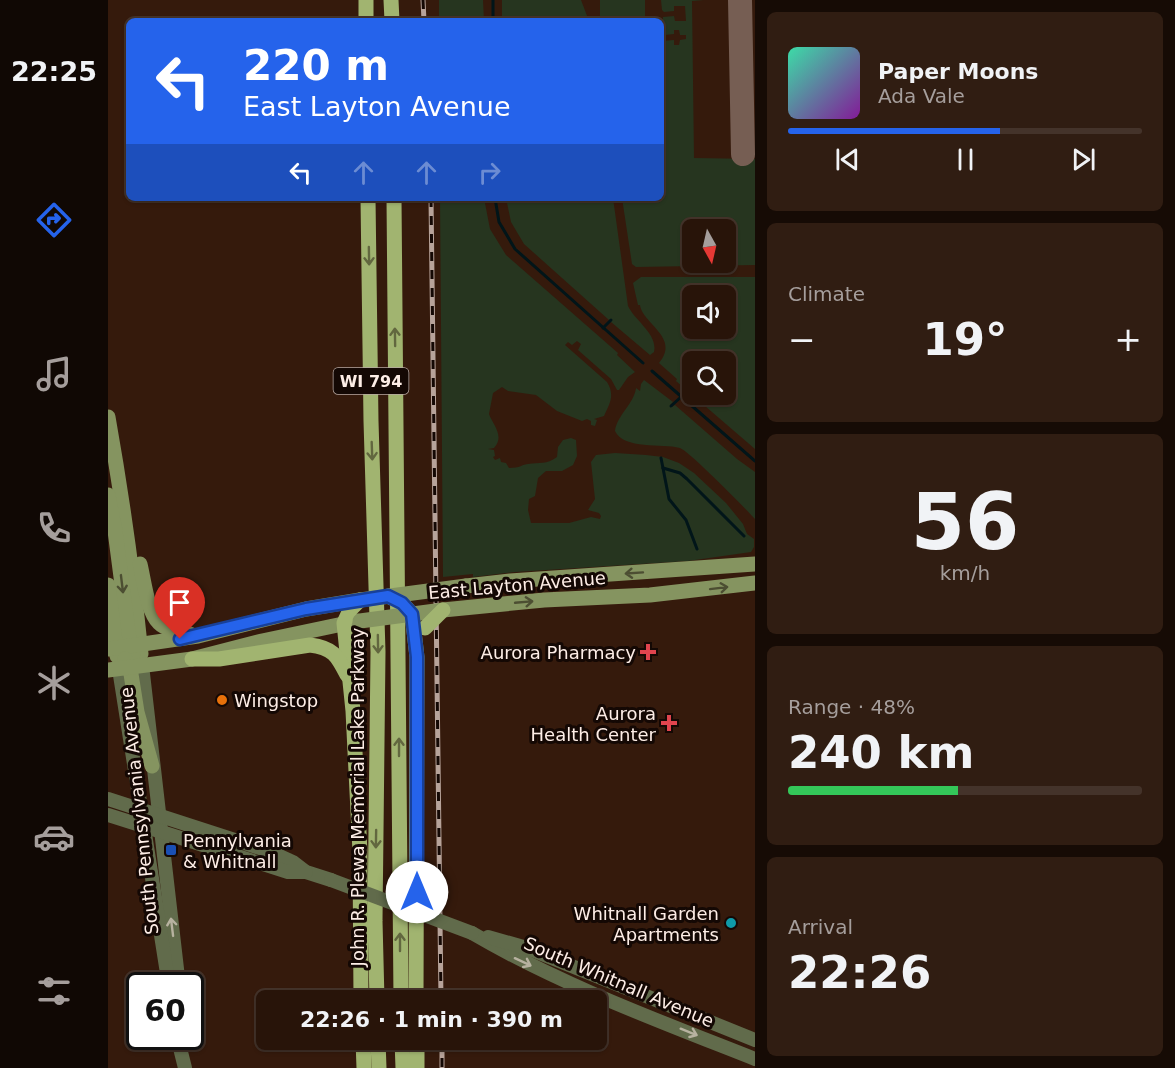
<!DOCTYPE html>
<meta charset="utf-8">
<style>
body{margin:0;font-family:"DejaVu Sans",sans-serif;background:#301d12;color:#f1f3f6;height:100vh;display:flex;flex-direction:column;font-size:22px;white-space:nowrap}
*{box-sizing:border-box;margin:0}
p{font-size:20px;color:#a59e9c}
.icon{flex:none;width:33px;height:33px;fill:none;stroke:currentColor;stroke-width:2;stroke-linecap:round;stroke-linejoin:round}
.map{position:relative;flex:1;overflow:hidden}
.sheet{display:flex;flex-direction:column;gap:12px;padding:12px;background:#160b05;width:420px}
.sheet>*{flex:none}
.guide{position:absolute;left:18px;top:18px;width:538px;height:183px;border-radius:9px;box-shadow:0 2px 4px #0004,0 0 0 2px #44332a;background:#2563eb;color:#fff;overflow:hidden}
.needle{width:39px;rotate:172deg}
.tools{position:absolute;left:574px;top:219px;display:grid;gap:12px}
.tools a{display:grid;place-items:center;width:54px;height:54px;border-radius:9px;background:#281409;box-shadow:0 2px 4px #0004,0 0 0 2px #44332a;font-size:30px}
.speed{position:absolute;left:18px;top:972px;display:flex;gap:12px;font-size:30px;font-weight:700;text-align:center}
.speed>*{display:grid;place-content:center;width:78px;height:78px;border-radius:50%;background:#281409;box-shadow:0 2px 4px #0004,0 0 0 2px #44332a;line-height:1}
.speed .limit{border:3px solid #111;border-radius:9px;background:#fff;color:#111}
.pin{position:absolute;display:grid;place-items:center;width:51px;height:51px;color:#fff;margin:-62px -26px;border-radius:50% 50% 50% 0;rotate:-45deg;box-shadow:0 0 6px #0007}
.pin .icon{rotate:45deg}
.me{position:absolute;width:66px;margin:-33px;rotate:0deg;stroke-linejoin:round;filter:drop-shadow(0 0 4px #0008)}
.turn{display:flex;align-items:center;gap:21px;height:126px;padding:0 18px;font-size:27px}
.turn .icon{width:78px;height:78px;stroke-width:2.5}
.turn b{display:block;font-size:42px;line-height:51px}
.lanes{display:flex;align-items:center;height:57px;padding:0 18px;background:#0003;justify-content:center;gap:30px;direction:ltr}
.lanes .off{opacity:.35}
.big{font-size:45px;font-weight:700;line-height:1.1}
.sheet .widget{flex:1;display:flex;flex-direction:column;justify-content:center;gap:9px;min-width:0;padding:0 21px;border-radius:9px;background:#301d12}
.sheet .dial{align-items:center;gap:0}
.dial b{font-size:78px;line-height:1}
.song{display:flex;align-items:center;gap:18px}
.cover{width:72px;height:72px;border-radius:9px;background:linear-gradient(135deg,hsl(160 70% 55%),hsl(290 70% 35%))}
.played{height:6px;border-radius:3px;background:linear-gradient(90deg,#2563eb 60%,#44332a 60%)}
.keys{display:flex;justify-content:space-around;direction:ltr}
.heat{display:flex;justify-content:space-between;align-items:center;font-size:33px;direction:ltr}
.charge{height:9px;border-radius:4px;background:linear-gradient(90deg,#34c759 48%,#44332a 0)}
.trip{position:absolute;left:148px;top:990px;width:351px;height:60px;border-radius:9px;background:#281409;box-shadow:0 2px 4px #0004,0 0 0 2px #44332a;font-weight:700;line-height:60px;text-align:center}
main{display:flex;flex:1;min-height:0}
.dock{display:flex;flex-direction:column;width:108px;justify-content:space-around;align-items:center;background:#100804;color:#a59e9c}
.dock .icon{width:42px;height:42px}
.dock .current{color:#2563eb}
.dock b{font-size:27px;color:#f1f3f6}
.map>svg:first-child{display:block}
</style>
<main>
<nav class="dock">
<b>22:25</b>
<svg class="icon current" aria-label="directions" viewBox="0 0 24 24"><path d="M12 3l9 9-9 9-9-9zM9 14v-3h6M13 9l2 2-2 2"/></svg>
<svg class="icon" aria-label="music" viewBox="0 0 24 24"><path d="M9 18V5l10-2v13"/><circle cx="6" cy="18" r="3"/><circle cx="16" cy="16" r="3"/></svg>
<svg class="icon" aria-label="phone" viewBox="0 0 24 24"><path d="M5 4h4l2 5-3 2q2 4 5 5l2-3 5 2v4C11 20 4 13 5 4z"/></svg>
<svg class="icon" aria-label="climate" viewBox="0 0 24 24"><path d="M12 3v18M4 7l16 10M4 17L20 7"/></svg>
<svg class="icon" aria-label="car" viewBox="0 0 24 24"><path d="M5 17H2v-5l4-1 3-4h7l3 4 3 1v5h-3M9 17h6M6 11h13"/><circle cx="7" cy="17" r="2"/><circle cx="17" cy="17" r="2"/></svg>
<svg class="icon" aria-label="filters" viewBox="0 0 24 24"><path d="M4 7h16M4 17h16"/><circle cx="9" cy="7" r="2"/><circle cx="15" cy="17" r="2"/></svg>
</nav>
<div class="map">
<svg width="647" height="1068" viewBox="0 0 647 1068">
<rect width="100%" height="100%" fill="#351a0c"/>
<g fill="#26351f" fill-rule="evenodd">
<polygon points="331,0 375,0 376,21 331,21"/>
<polygon points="394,0 473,0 481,21 394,21"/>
<rect x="492" y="0" width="45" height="21"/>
<path d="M553 0H596L584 1 586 158 647 159V265L528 267 524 264 514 198H554V41L566 40V45H571L572 40 578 39V35H572L571 30H566V34L557 35 554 33 555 17 566 16 567 21H578L577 6H566V11L556 12 554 10ZM585 230H618V262H585Z"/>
<path d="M332 198H376L382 229 398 255 510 353 509 355 527 372 520 377 511 390H509L503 379 470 350 473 344 469 341 464 345 460 342 457 345 499 382C507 395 502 403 496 416L486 419 489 420 487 426 483 425V421L479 419 474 421 449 411 428 395 400 391 394 387 385 393 381 414C385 425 397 436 386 448L380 449 386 450 387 456 385 457 387 460 392 458 393 462 398 463 401 468C413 468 412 465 420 464 432 462 438 465 449 457L450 447 455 440 463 438 468 440 469 456 465 465 454 471H438L430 478 427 496 421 499 420 510 423 523H461L483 517 492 519 493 516 491 513 480 510 487 499 483 462 488 455 507 453 538 455 555 457 571 463 586 473 618 503 635 524 639 534 646 539V547L643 552 580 561 407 572 365 577V574L335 577Z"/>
<path d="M398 198H505L520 306C527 321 550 334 546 352L542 355 503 322V319L501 320 416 244 403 222Z"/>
<path d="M533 277H647V449L568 381 569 379 551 363C573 338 534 323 532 305H530L525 283ZM585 296H618V328H585ZM585 362H618V394H585Z"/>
<path d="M536 380 565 402 562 405 564 407 567 405 629 459 647 472V519C638 509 581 451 572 448 554 443 516 450 507 431 509 415 526 404 528 388L532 391 533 384Z"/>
</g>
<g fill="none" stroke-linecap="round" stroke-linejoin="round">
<g stroke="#011519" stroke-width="3">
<polyline points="385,0 385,21"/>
<polyline points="387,198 391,222 407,249 535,363"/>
<polyline points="495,328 503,320"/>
<polyline points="544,371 647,461"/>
<polyline points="563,406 573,397"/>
<polyline points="553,458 561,499 578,520 589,549"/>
<polyline points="555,468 572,473 579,479 636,536"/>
</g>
<polyline stroke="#765e53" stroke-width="24" points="632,0 635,154"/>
<g stroke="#616b4b" stroke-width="14">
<polyline points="34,665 71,986"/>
<polyline points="11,669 61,986"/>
<polyline points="0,799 161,851 185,862 198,872 223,880"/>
<polyline points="0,815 180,872 198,872"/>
<path d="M364 933C453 985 551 1021 647 1059"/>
<polyline points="380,937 419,948 647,1040"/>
<polyline points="69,1036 77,1068"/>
</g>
<g stroke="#859460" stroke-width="15">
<path d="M0 417C14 496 25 574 33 654"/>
<polyline points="0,495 7,531 22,646 25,655"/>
<path d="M32 564C36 580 39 611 51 623 58 630 72 632 82 634"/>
<polyline points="0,585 9,656"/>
<polyline points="358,586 402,581 647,564"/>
<polyline points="335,610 436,600 542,595 647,583"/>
<polyline points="0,649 90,636 198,609 252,600"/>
<polyline points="17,659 23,674 29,712 44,766"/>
<polyline points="0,670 84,659 154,641 249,621"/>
</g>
<g stroke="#a1b470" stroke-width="15">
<polyline points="258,0 258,21"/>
<polyline points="283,0 284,21"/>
<polyline points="260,198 263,421 270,652 267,921 269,1000"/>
<polyline points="286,198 293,1000"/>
<polyline points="252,600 242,610 236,623 245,711 252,852 253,1000"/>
<polyline points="304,614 309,657 308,1000"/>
<path d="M84 659H111L202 645C225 648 229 655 239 675"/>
<polyline points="255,1040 256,1068"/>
<polyline points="270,1040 271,1068"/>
<polyline points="294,1040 295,1068"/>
<polyline points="309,1040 309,1068"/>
</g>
<defs>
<g id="rail">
<polyline points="315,0 316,21"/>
<polyline points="323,198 333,1000"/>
<polyline points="334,1040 334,1068"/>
</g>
</defs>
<use href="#rail" stroke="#b7a39a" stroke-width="5"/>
<use href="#rail" stroke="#140804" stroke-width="3" stroke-dasharray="9" stroke-linecap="butt"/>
<polyline stroke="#616b4b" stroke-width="14" points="223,880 364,933"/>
<g stroke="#859460" stroke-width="15">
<polyline points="252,600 358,586"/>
<polyline points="252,621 335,610"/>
</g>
<g stroke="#a1b470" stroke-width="15">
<polyline points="280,596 294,603 304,614"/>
<polyline points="317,628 335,610"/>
</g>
</g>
<defs><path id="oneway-shaft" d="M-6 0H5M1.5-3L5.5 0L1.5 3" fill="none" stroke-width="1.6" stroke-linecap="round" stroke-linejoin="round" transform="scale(1.5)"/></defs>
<g stroke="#62673f">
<use href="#oneway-shaft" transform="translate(261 256) rotate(89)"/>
<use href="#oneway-shaft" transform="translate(287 337) rotate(-91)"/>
<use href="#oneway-shaft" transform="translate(264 451) rotate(88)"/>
<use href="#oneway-shaft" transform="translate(270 644) rotate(89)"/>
<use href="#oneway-shaft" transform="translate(291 747) rotate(-90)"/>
<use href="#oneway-shaft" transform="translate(268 839) rotate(91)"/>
<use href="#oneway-shaft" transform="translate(292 942) rotate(-90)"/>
</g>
<g stroke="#4c4e32">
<use href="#oneway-shaft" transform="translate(526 573) rotate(176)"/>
<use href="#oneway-shaft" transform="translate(14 584) rotate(83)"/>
<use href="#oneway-shaft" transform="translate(611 588) rotate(-7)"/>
<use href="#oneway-shaft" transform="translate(416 602) rotate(-5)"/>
</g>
<g stroke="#b7b2a0">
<use href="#oneway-shaft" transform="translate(64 927) rotate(-97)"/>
<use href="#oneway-shaft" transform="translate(415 962) rotate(25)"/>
<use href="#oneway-shaft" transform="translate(581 1032) rotate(22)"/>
</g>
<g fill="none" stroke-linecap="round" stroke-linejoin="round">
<defs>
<polyline id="route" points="72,639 198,609 242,602 280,596 294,603 304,614 309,657 309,892"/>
</defs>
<use href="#route" stroke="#184099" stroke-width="15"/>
<use href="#route" stroke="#2563eb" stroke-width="10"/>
</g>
<g fill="#e0444e" stroke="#140804" stroke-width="2">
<path d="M537 643h6v6h6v6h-6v6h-6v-6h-6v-6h6z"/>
<path d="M558 714h6v6h6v6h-6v6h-6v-6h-6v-6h6z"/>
</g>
<circle fill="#e8710a" stroke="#140804" stroke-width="2" cx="114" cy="700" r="6"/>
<rect fill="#1a4fb4" stroke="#140804" stroke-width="2" x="57" y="844" width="12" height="12" rx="3"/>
<circle fill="#0f9aa8" stroke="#140804" stroke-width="2" cx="623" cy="923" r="6"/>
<g text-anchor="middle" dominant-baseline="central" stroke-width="6" stroke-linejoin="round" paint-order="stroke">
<rect fill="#140804" stroke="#b7a8a2" stroke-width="1.5" x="225.5" y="368" width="75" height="26" rx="4.5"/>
<g font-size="16" font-weight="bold" fill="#fdede6">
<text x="263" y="381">WI 794</text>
</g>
<g font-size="18" fill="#fdede6" stroke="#140804">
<text transform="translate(409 585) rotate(-5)">East Layton Avenue</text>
<text transform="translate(249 797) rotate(-90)">John R. Plewa Memorial Lake Parkway</text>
<text transform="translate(31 811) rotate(-96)">South Pennsylvania Avenue</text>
<text transform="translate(511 982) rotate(23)">South Whitnall Avenue</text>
</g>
<g font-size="18" fill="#fdede6" stroke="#140804" text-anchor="end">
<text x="528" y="652">Aurora Pharmacy</text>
<text x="126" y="700" text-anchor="start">Wingstop</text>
<text x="548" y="713">Aurora<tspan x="548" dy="21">Health Center</tspan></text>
<text x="75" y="840" text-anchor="start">Pennylvania<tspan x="75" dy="21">&amp; Whitnall</tspan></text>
<text x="611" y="913">Whitnall Garden<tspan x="611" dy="21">Apartments</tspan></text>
</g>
</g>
</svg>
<div class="tools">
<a><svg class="needle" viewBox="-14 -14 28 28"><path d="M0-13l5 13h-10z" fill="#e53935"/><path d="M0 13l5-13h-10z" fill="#a59e9c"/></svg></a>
<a><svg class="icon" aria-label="sound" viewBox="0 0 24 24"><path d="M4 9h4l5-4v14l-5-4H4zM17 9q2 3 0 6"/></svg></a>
<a><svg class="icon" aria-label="search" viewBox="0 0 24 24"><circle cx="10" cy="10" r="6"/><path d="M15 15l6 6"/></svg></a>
</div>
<div class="speed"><div class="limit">60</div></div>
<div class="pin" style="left:72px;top:639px;background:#d93025"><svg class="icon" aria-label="arrive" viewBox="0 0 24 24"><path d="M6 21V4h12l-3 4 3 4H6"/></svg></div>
<svg class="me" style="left:309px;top:892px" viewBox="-20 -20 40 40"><circle r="19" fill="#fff"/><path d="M0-13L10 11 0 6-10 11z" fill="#2563eb"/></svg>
<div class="trip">22:26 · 1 min · 390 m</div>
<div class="guide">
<div class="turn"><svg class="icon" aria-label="left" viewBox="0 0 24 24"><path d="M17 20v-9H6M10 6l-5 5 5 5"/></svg><div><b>220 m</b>East Layton Avenue</div></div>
<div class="lanes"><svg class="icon" aria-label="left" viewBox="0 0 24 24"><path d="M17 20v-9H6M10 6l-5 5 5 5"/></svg><svg class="icon off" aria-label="ahead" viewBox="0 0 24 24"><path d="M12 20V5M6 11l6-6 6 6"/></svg><svg class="icon off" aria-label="ahead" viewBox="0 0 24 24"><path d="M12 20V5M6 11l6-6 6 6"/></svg><svg class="icon off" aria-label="right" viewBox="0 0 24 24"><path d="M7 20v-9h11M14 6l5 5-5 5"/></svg></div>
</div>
</div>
<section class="sheet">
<div class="widget">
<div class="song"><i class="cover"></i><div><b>Paper Moons</b><p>Ada Vale</p></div></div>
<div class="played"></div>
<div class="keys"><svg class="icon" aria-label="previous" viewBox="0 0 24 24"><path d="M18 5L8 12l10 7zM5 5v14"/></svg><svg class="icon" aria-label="pause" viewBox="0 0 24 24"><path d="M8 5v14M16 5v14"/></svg><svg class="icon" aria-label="next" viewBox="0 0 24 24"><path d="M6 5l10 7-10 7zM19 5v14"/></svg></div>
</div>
<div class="widget"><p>Climate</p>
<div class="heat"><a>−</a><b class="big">19°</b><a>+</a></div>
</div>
<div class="widget dial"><b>56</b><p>km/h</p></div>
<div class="widget"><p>Range · 48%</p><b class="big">240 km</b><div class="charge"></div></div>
<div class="widget"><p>Arrival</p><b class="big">22:26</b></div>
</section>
</main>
